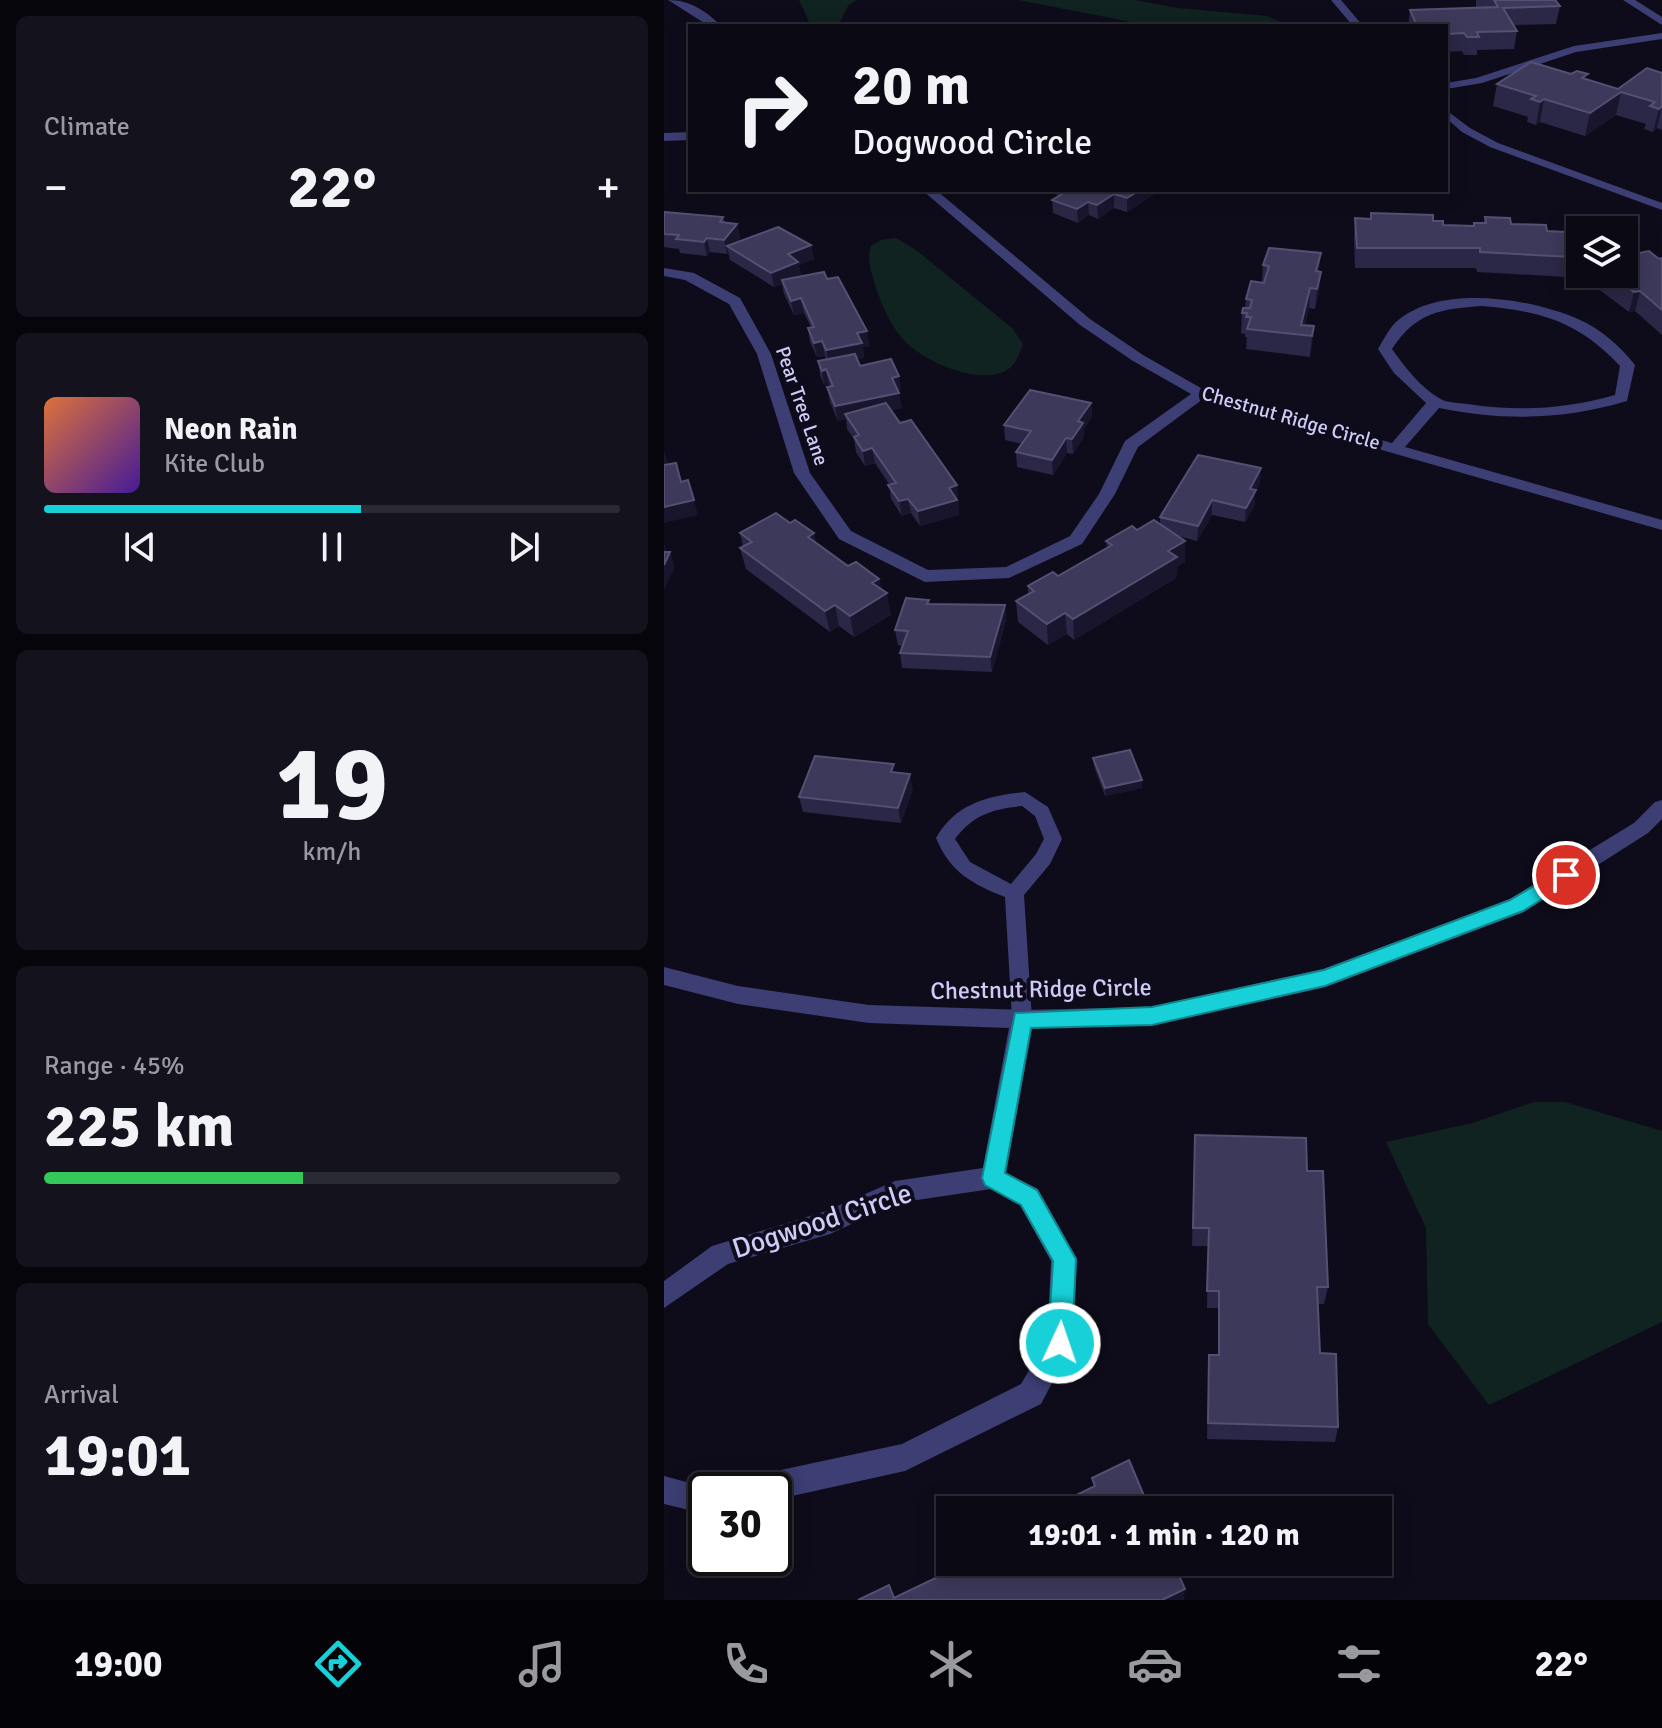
<!DOCTYPE html>
<meta charset="utf-8">
<style>
body{margin:0;font-family:Signika,sans-serif;background:#13121d;color:#f1f3f6;height:100vh;display:flex;flex-direction:column;font-size:30px;white-space:nowrap}
*{box-sizing:border-box;margin:0}
p{font-size:26px;color:#999aa0}
.icon{flex:none;width:44px;height:44px;fill:none;stroke:currentColor;stroke-width:2;stroke-linecap:round;stroke-linejoin:round}
.map{position:relative;flex:1;overflow:hidden}
.drawer{display:flex;flex-direction:column;gap:16px;padding:16px;background:#06050b;width:664px}
.drawer>*{flex:none}
.banner{position:absolute;left:24px;top:24px;width:760px;height:168px;border-radius:0px;box-shadow:0 4px 20px #0003,0 0 0 2px #2a2a34;background:#0a0914;color:#f1f3f6;overflow:hidden}
.controls{position:absolute;left:902px;top:216px;display:grid;gap:16px}
.controls a{display:grid;place-items:center;width:72px;height:72px;border-radius:0px;background:#0a0914;box-shadow:0 4px 20px #0003,0 0 0 2px #2a2a34;font-size:40px}
.speed{position:absolute;left:24px;top:1472px;display:flex;gap:16px;font-size:40px;font-weight:700;text-align:center}
.speed>*{display:grid;place-content:center;width:104px;height:104px;border-radius:50%;background:#0a0914;box-shadow:0 4px 20px #0003,0 0 0 2px #2a2a34;line-height:1}
.speed .limit{border:4px solid #111;border-radius:12px;background:#fff;color:#111}
.pin{position:absolute;display:grid;place-items:center;width:68px;height:68px;color:#fff;margin:-34px;border:4px solid #fff;border-radius:50%;box-shadow:0 2px 8px #0007}
.me{position:absolute;width:88px;margin:-44px;rotate:3deg;stroke-linejoin:round;filter:drop-shadow(0 0 6px #0008)}
.turn{display:flex;align-items:center;gap:28px;height:168px;padding:0 32px;font-size:36px}
.turn .icon{width:104px;height:104px;stroke-width:2.5}
.turn b{display:block;font-size:56px;line-height:68px}
.big{font-size:60px;font-weight:800;line-height:1.1}
.drawer .tile{flex:1;display:flex;flex-direction:column;justify-content:center;gap:12px;min-width:0;padding:0 28px;border-radius:12px;background:#13121d}
.drawer .dial{align-items:center;gap:0}
.dial b{font-size:104px;line-height:1}
.song{display:flex;align-items:center;gap:24px}
.cover{width:96px;height:96px;border-radius:12px;background:linear-gradient(135deg,hsl(20 70% 55%),hsl(260 70% 35%))}
.played{height:8px;border-radius:4px;background:linear-gradient(90deg,#18d0d8 55%,#2a2a34 55%)}
.keys{display:flex;justify-content:space-around;direction:ltr}
.heat{display:flex;justify-content:space-between;align-items:center;font-size:44px;direction:ltr}
.charge{height:12px;border-radius:6px;background:linear-gradient(90deg,#34c759 45%,#2a2a34 0)}
.trip{position:absolute;left:272px;top:1496px;width:456px;height:80px;border-radius:0px;background:#0a0914;box-shadow:0 4px 20px #0003,0 0 0 2px #2a2a34;font-weight:800;line-height:80px;text-align:center}
.menu{display:flex;height:128px;justify-content:space-around;align-items:center;background:#040408;color:#999aa0}
.menu .icon{width:56px;height:56px}
.menu .on{color:#18d0d8}
.menu b{font-size:36px;color:#f1f3f6}
main{display:flex;flex:1;min-height:0}
.map>svg:first-child{display:block}
</style>
<main>
<section class="drawer">
<div class="tile"><p>Climate</p>
<div class="heat"><a>−</a><b class="big">22°</b><a>+</a></div>
</div>
<div class="tile">
<div class="song"><i class="cover"></i><div><b>Neon Rain</b><p>Kite Club</p></div></div>
<div class="played"></div>
<div class="keys"><svg class="icon" aria-label="previous" viewBox="0 0 24 24"><path d="M18 5L8 12l10 7zM5 5v14"/></svg><svg class="icon" aria-label="pause" viewBox="0 0 24 24"><path d="M8 5v14M16 5v14"/></svg><svg class="icon" aria-label="next" viewBox="0 0 24 24"><path d="M6 5l10 7-10 7zM19 5v14"/></svg></div>
</div>
<div class="tile dial"><b>19</b><p>km/h</p></div>
<div class="tile"><p>Range · 45%</p><b class="big">225 km</b><div class="charge"></div></div>
<div class="tile"><p>Arrival</p><b class="big">19:01</b></div>
</section>
<div class="map">
<svg width="998" height="1600" viewBox="0 0 998 1600">
<rect width="100%" height="100%" fill="#0e0c1a"/>
<g fill="#102321">
<polygon points="135,0 192,0 184,6 174,26 147,26"/>
<polygon points="354,0 471,0 514,8 603,16 627,26 488,26"/>
<path d="M232 238 252 250 348 328 359 344C356 353 352 365 343 370 315 387 255 360 237 337 225 322 218 305 212 288 208 274 202 260 207 246L217 240Z"/>
<polygon points="870,1102 901,1102 998,1131 998,1322 825,1405 764,1324 762,1228 722,1142 808,1123"/>
</g>
<g fill="none" stroke-linecap="round" stroke-linejoin="round">
<g fill="#3c3e74" fill-rule="evenodd">
<polygon points="667,0 677,0 699,26 689,26"/>
<polygon points="998,33 998,39 912,52 818,83 782,89 782,83 812,78 910,46"/>
<polygon points="782,110 806,128 834,143 998,203 998,210 826,147 798,132 782,118"/>
<path d="M361 792 384 807 398 839 386 864 360 895 368 1019 365 1025 358 1028 351 1025 348 1019 341 897C308 884 286 872 272 838 292 803 324 796 361 792ZM358 806 371 816 380 839 372 854 347 884 306 862 291 839C309 815 328 809 358 806Z"/>
</g>
<g fill="#3c3e74" fill-rule="evenodd">
<path d="M4 0C26 0 42 11 57 26H45Z"/>
<polygon points="959,0 971,0 998,17 998,25"/>
<polygon points="26,132 26,140 0,141 0,133"/>
<path d="M258 190H272L426 319 479 355 542 391 728 443 762 403 730 373 714 349C719 341 724 330 731 323 773 283 866 298 914 319 937 329 956 346 971 365L963 401C899 420 840 421 775 408L741 447 998 520V530L539 399 474 447 451 494 418 544 345 578 261 582 175 539 130 473 93 354 65 304 21 280 0 276V268L30 273 76 298 107 354 146 473 187 531 264 570 342 567 406 536 435 494 461 441 527 394 469 361 416 325ZM818 306C877 311 915 322 956 366L951 395C902 409 854 412 804 404 795 403 782 403 775 398 756 387 740 366 728 349 752 312 777 309 818 306Z"/>
<polygon points="998,800 998,819 984,833 860,912 661,987 488,1025 368,1028 342,1173 374,1189 413,1259 409,1343 377,1404 241,1471 110,1500 110,1490 75,1490 79,1480 89,1476 238,1444 357,1384 383,1340 387,1261 356,1205 327,1189 233,1203 166,1234 64,1264 0,1308 0,1281 48,1246 162,1211 231,1181 319,1168 345,1028 205,1023 74,1004 0,985 0,967 74,986 205,1005 358,1010 488,1007 659,969 844,900 970,823 991,802"/>
<polygon points="0,1476 52,1490 42,1490 42,1514 0,1504"/>
</g>
</g>
<g fill="#2b2746">
<polygon points="812,0 891,0 896,6 892,24 849,25 853,31 850,49 813,50 813,55 800,55 798,51 782,52 782,26 744,26 746,10 812,8"/>
<polygon points="998,73 998,130 993,128 989,132 980,129 982,124 952,115 921,136 876,122 872,125 863,122 864,117 829,106 833,84 907,74 954,89"/>
<polygon points="396,190 489,190 489,195 463,212 450,208 434,219 425,215 414,223 389,213 388,200 393,196 393,192"/>
<polygon points="0,212 59,217 61,222 73,224 76,238 72,243 147,245 150,259 135,265 137,276 163,279 206,346 199,347 200,358 193,359 196,366 235,376 237,391 234,391 238,408 227,410 236,423 293,485 295,515 256,526 247,513 238,516 227,499 225,484 211,463 201,466 192,452 190,439 183,429 182,419 174,421 166,402 163,387 166,387 165,384 160,385 156,375 154,361 162,359 161,356 153,357 146,342 144,328 147,327 140,313 130,315 120,294 118,284 110,287 66,260 64,252 63,254 46,252 43,256 16,253 15,249 0,247"/>
<polygon points="707,213 769,221 779,225 809,226 810,223 820,223 821,217 847,224 883,231 907,257 903,277 813,272 812,268 691,268 690,238 691,218 706,219"/>
<polygon points="998,258 998,335 971,311 965,312 925,282 927,274 960,274"/>
<polygon points="599,265 657,272 655,292 651,309 645,308 641,325 650,326 646,357 582,349 583,337 581,337 581,334 577,333 578,313 581,308 582,299 598,282"/>
<polygon points="427,403 428,417 420,429 420,437 409,454 403,453 389,475 353,467 352,452 358,444 341,440 340,425"/>
<polygon points="596,483 591,493 591,505 581,522 548,515 533,541 514,536 521,562 513,567 512,578 410,640 403,634 384,645 354,622 352,601 364,594 364,586 394,576 443,548 442,541 473,530 496,524 496,517"/>
<polygon points="126,523 150,533 152,542 184,566 215,579 217,589 227,615 190,637 175,626 166,632 82,569 76,548 79,547 76,533"/>
<polygon points="265,604 341,605 342,620 328,672 238,668 236,653 238,646 234,645 231,630"/>
<polygon points="429,758 478,788 441,796 430,766"/>
<polygon points="231,773 249,789 237,823 139,812 135,797"/>
<polygon points="531,1135 643,1171 664,1287 660,1304 654,1304 656,1353 674,1427 671,1442 543,1439 545,1355 554,1355 554,1308 543,1308 544,1246 528,1246"/>
</g>
<g fill="#18152d">
<polygon points="957,92 952,115 921,136 926,113"/>
<polygon points="880,99 876,122 872,125 876,102"/>
<polygon points="998,106 993,128 989,132 995,109"/>
<polygon points="476,190 489,190 489,195 463,212 463,198"/>
<polygon points="450,194 450,208 434,219 433,205"/>
<polygon points="424,202 425,215 414,223 413,209"/>
<polygon points="73,224 76,238 67,249 63,246 64,252 63,254 60,240"/>
<polygon points="43,238 46,252 43,256 40,242"/>
<polygon points="147,245 150,259 135,265 137,276 118,280 118,284 110,287 107,273 124,254"/>
<polygon points="657,253 655,273 650,291 652,271"/>
<polygon points="657,272 655,292 651,309 653,289"/>
<polygon points="646,288 645,308 638,335 637,325"/>
<polygon points="976,291 971,311 965,312 970,292"/>
<polygon points="137,298 140,313 130,315 127,301"/>
<polygon points="650,326 648,347 646,357 648,336"/>
<polygon points="203,331 206,346 199,347 200,358 165,365 162,350 193,333"/>
<polygon points="158,341 161,356 153,357 150,343"/>
<polygon points="162,369 165,384 160,385 158,371"/>
<polygon points="235,376 237,391 230,392 228,378"/>
<polygon points="235,393 238,408 184,419 181,414 182,419 174,421 171,406"/>
<polygon points="427,403 428,417 420,429 420,437 409,454 408,439 414,421"/>
<polygon points="402,438 403,453 389,475 388,460"/>
<polygon points="208,448 211,463 201,466 199,451"/>
<polygon points="0,451 5,466 0,467"/>
<polygon points="597,468 596,483 591,493 591,505 581,522 582,508 586,489"/>
<polygon points="293,485 295,515 256,526 254,511 285,488"/>
<polygon points="244,499 247,513 238,516 235,501"/>
<polygon points="30,500 34,515 0,523 0,507"/>
<polygon points="548,500 548,515 533,541 534,526"/>
<polygon points="150,533 154,554 144,537"/>
<polygon points="521,541 521,562 513,567 512,578 410,640 409,619 504,551"/>
<polygon points="0,542 4,556 6,552 11,567 0,590"/>
<polygon points="215,579 219,596 223,593 227,615 190,637 186,616 208,583"/>
<polygon points="171,605 175,626 166,632 161,611"/>
<polygon points="341,605 342,620 328,672 326,657"/>
<polygon points="401,613 403,634 384,645 383,624"/>
<polygon points="246,774 249,789 237,823 234,808"/>
<polygon points="478,780 478,788 441,796 441,788"/>
<polygon points="521,1589 520,1600 498,1600"/>
</g>
<g fill="#3d395a" stroke="#545073" stroke-width="2">
<polygon points="830,0 891,0 896,6 839,8 853,31 813,32 815,37 803,37 800,33 782,34 782,26 753,26 746,10 834,7"/>
<polygon points="867,62 907,74 913,71 924,74 918,78 954,89 983,68 998,73 998,106 995,109 986,106 991,102 957,92 926,113 880,99 876,102 867,99 872,96 833,84"/>
<polygon points="396,190 476,190 463,198 450,194 433,205 424,202 413,209 388,200 398,194 393,192"/>
<polygon points="0,212 59,217 56,222 73,224 60,240 43,238 40,242 12,239 15,235 0,234"/>
<polygon points="707,213 769,215 769,221 779,221 779,225 810,226 810,223 822,223 821,217 846,218 847,224 882,225 883,231 902,232 907,257 816,252 816,248 693,248 691,218 707,219"/>
<polygon points="114,227 147,245 124,254 134,262 107,273 63,246"/>
<polygon points="605,248 657,253 652,271 657,272 653,289 646,288 637,325 650,326 648,336 583,329 587,317 582,317 583,313 578,313 579,308 586,308 588,300 582,299 587,281 600,283 605,266 599,265"/>
<polygon points="985,251 995,259 998,258 998,310 976,291 970,292 946,274 960,274 960,256"/>
<polygon points="160,272 163,279 174,277 203,331 193,333 198,343 162,350 158,341 150,343 144,328 150,327 137,298 127,301 118,280"/>
<polygon points="191,354 196,366 227,359 235,376 228,378 235,393 171,406 163,387 169,386 162,369 158,371 154,361"/>
<polygon points="366,390 427,403 414,421 419,423 408,439 402,438 388,460 352,452 367,431 340,425"/>
<polygon points="222,403 236,423 247,420 293,485 285,488 293,500 254,511 244,499 235,501 224,485 232,483 208,448 199,451 190,437 195,435 181,414"/>
<polygon points="534,455 597,468 586,489 592,490 582,508 548,500 534,526 496,517"/>
<polygon points="12,463 17,482 24,480 30,500 0,507 0,465"/>
<polygon points="112,513 126,523 131,520 150,533 144,537 184,566 192,562 215,579 208,583 223,593 186,616 171,605 161,611 76,548 88,542 76,533"/>
<polygon points="490,520 521,541 504,551 513,557 409,619 401,613 383,624 352,601 370,591 364,586 389,572 394,576 448,545 442,541 468,526 473,530"/>
<polygon points="0,552 6,552 0,565"/>
<polygon points="242,598 265,600 263,604 341,605 326,657 236,653 244,631 231,630"/>
<polygon points="466,750 478,780 441,788 429,758"/>
<polygon points="151,756 230,764 227,772 246,774 234,808 135,797"/>
<polygon points="531,1135 642,1138 643,1171 659,1171 664,1287 653,1287 656,1353 672,1354 674,1427 544,1423 545,1355 555,1355 555,1291 543,1291 545,1228 529,1228"/>
<polygon points="465,1460 486,1510 382,1510 431,1486 428,1478"/>
<polygon points="298,1562 509,1562 521,1589 498,1600 194,1600 225,1585 230,1598 299,1565"/>
</g>
<polygon fill="#18d0d8" stroke="#10878c" stroke-width="2" points="902,867 909,869 912,875 909,880 859,911 661,986 488,1025 367,1028 341,1173 373,1190 412,1259 408,1343 405,1351 396,1355 388,1351 384,1343 389,1261 357,1205 321,1185 318,1178 351,1013 488,1007 660,970 846,900"/>
<g text-anchor="middle" dominant-baseline="central" stroke-width="8" stroke-linejoin="round" paint-order="stroke">
<g font-size="20" fill="#cecbf9" stroke="#0e0c1a">
<text transform="translate(138 406) rotate(71)">Pear Tree Lane</text>
<text transform="translate(627 418) rotate(16)">Chestnut Ridge Circle</text>
</g>
<g font-size="24" fill="#cecbf9" stroke="#0e0c1a">
<text transform="translate(377 989) rotate(-1)">Chestnut Ridge Circle</text>
</g>
<g font-size="28" fill="#cecbf9" stroke="#0e0c1a">
<text transform="translate(158 1221) rotate(-18)">Dogwood Circle</text>
</g>
</g>
</svg>
<div class="controls">
<a><svg class="icon" aria-label="layers" viewBox="0 0 24 24"><path d="M12 4l9 5-9 5-9-5zM3 14l9 5 9-5"/></svg></a>
</div>
<div class="speed"><div class="limit">30</div></div>
<div class="pin" style="left:902px;top:875px;background:#d93025"><svg class="icon" aria-label="arrive" viewBox="0 0 24 24"><path d="M6 21V4h12l-3 4 3 4H6"/></svg></div>
<svg class="me" style="left:396px;top:1343px" viewBox="-20 -20 40 40"><circle r="17" fill="#18d0d8" stroke="#fff" stroke-width="3"/><path d="M0-11L8 9 0 5-8 9z" fill="#fff"/></svg>
<div class="trip">19:01 · 1 min · 120 m</div>
<div class="banner">
<div class="turn"><svg class="icon" aria-label="right" viewBox="0 0 24 24"><path d="M7 20v-9h11M14 6l5 5-5 5"/></svg><div><b>20 m</b>Dogwood Circle</div></div>
</div>
</div>
</main>
<nav class="menu">
<b>19:00</b>
<svg class="icon on" aria-label="directions" viewBox="0 0 24 24"><path d="M12 3l9 9-9 9-9-9zM9 14v-3h6M13 9l2 2-2 2"/></svg>
<svg class="icon" aria-label="music" viewBox="0 0 24 24"><path d="M9 18V5l10-2v13"/><circle cx="6" cy="18" r="3"/><circle cx="16" cy="16" r="3"/></svg>
<svg class="icon" aria-label="phone" viewBox="0 0 24 24"><path d="M5 4h4l2 5-3 2q2 4 5 5l2-3 5 2v4C11 20 4 13 5 4z"/></svg>
<svg class="icon" aria-label="climate" viewBox="0 0 24 24"><path d="M12 3v18M4 7l16 10M4 17L20 7"/></svg>
<svg class="icon" aria-label="car" viewBox="0 0 24 24"><path d="M5 17H2v-5l4-1 3-4h7l3 4 3 1v5h-3M9 17h6M6 11h13"/><circle cx="7" cy="17" r="2"/><circle cx="17" cy="17" r="2"/></svg>
<svg class="icon" aria-label="filters" viewBox="0 0 24 24"><path d="M4 7h16M4 17h16"/><circle cx="9" cy="7" r="2"/><circle cx="15" cy="17" r="2"/></svg>
<b>22°</b>
</nav>
